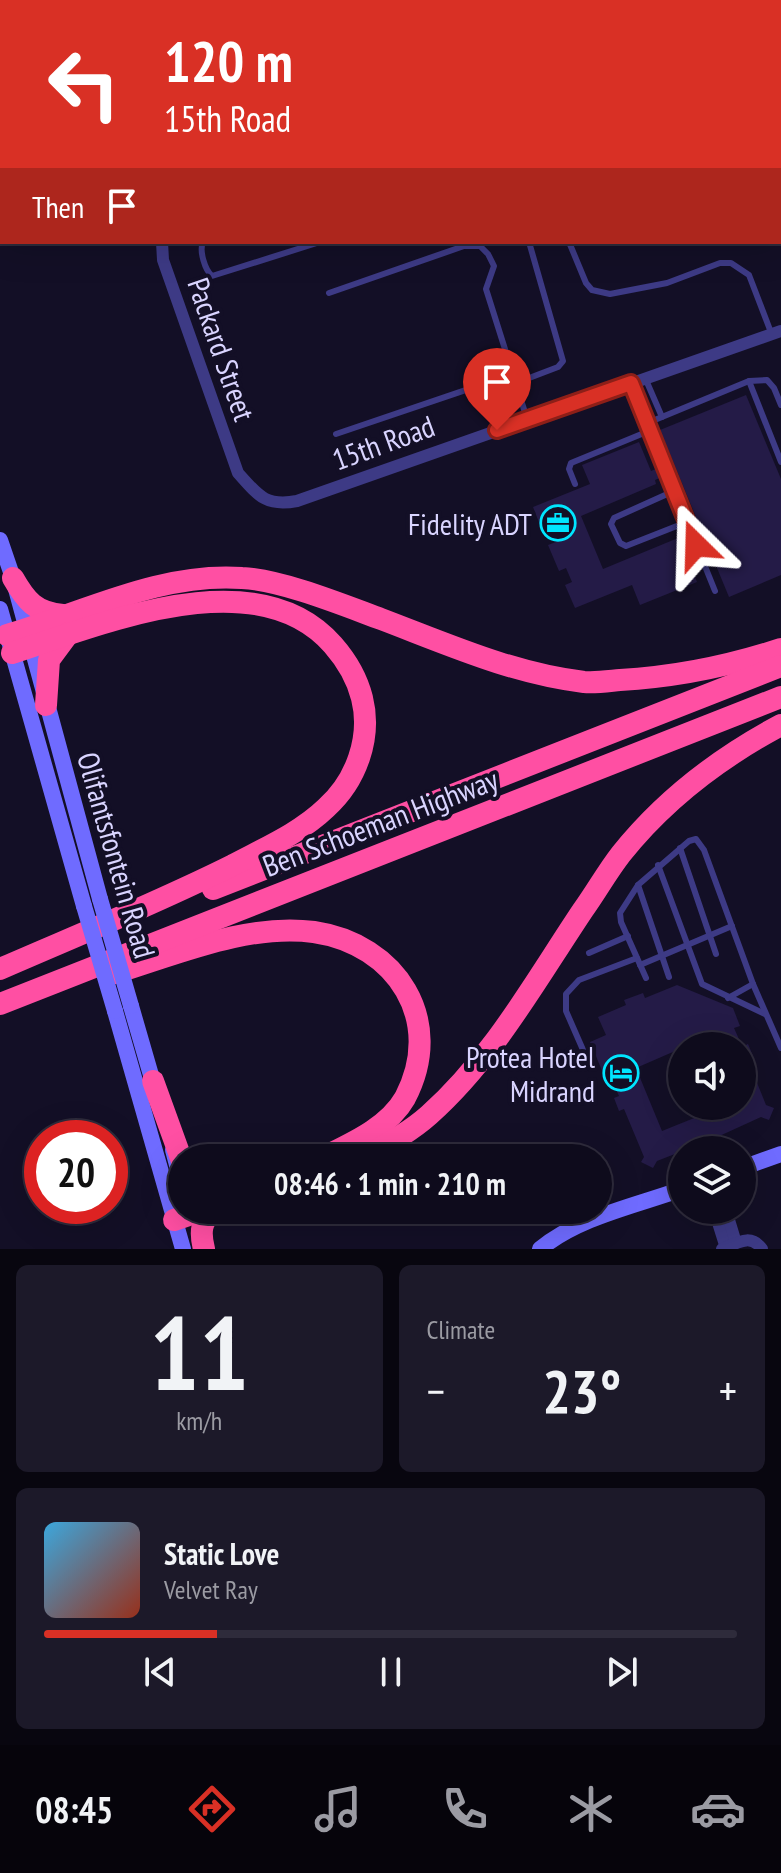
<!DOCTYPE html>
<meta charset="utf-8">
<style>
body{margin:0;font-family:"PT Sans Narrow",sans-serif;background:#1c1929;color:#f1f3f6;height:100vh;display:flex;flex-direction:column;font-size:30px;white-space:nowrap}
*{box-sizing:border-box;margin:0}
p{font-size:26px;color:#9b9ba3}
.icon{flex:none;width:44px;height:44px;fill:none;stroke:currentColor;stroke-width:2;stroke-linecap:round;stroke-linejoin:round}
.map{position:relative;height:1249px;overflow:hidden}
.sheet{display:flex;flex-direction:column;gap:16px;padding:16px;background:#08060f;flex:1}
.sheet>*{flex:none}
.banner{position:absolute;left:0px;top:0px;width:782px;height:244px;box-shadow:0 8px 32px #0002,0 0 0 2px #2e2b3b;background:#d93025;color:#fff;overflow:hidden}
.fabs{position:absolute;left:668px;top:1032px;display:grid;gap:16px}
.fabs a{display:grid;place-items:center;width:88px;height:88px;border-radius:50%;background:#0e0b1c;box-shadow:0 8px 32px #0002,0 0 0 2px #2e2b3b;font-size:40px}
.speed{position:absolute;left:24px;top:1120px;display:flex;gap:16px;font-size:40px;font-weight:700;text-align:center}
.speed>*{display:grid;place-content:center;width:104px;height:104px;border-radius:50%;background:#0e0b1c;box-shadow:0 8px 32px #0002,0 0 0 2px #2e2b3b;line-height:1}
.speed .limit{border:12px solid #d22;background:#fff;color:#111}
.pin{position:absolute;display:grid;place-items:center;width:68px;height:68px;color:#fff;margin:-82px -34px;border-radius:50% 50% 50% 0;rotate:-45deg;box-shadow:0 0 8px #0007}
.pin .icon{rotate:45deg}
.me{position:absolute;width:88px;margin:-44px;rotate:338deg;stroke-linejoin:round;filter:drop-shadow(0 0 6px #0008)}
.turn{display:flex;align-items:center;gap:28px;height:168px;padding:0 32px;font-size:36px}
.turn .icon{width:104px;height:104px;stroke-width:2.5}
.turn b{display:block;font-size:56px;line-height:68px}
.then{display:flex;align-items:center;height:76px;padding:0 32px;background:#0003;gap:16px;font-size:30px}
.big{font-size:60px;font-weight:600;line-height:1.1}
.sheet .card{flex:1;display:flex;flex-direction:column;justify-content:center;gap:12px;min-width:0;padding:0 28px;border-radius:12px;background:#1c1929}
.sheet .dial{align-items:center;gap:0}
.dial b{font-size:104px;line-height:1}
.song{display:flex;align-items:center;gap:24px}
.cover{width:96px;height:96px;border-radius:12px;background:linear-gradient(135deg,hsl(200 70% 55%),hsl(10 70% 35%))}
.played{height:8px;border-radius:4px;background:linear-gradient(90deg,#d93025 25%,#2e2b3b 25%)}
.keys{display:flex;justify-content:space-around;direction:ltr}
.heat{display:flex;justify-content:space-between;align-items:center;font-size:44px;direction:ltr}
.sheet .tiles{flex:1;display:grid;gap:16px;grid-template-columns:1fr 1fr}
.card:last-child{grid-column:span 2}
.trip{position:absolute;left:168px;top:1144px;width:444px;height:80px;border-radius:40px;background:#0e0b1c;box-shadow:0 8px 32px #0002,0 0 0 2px #2e2b3b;font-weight:600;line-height:80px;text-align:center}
.menu{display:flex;height:128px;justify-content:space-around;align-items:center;background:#06040b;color:#9b9ba3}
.menu .icon{width:56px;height:56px}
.menu .active{color:#d93025}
.menu b{font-size:36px;color:#f1f3f6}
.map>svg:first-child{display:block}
</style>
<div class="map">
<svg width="781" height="1249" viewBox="0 0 781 1249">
<rect width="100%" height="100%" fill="#130f26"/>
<g fill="#241b47">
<polygon points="746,395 781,479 781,575 729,597 660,430"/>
<polygon points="639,442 651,471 658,468 662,477 655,480 656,484 581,516 603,569 678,538 680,542 687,539 691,548 684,550 697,582 640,605 632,585 575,608 565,585 572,582 566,568 559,571 548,545 556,542 550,527 542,530 533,507 590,484 582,465"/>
<polygon points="677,985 733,1008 740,1026 734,1028 742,1046 710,1046 707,1038 682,1046 682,1048 636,1068 662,1131 724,1106 742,1106 742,1047 748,1044 753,1056 747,1058 766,1105 774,1108 769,1120 761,1117 715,1138 717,1142 704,1147 703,1143 657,1161 653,1168 641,1162 644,1157 624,1109 619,1111 614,1098 619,1096 611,1078 606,1080 590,1042 606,1035 598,1017 626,1005 624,1000 643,993 645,998"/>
</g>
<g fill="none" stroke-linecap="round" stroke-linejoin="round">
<g stroke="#3d3a85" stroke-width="6">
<polyline points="780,79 781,81"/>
<polyline points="780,235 781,238"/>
<path d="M203 242C199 251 205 270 212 276L320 242"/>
<polyline points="569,242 586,283 592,290 610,294 667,283 720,263 731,263 749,275 772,335"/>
<polyline points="329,293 464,246 480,246 488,254 494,266 486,289 527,419"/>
<polyline points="646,380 662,417"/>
<polyline points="749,381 781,462"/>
<polyline points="516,383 558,367 563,361 529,242"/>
<polyline points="631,383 715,591"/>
<polyline points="645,424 749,381 767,380 774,388 781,405"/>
<polyline points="336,434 513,374"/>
<polyline points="575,484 569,469 571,463 649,431"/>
<polyline points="674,491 614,518 611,524 620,543 626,546 687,522"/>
<polyline points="680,848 716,954"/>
<polyline points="658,865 702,984 765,1014"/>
<polyline points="638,885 669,977"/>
<polyline points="589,953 628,936"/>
<polyline points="640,965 732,926"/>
<polyline points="646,978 621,922 620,913 638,885 689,841 696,839 704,850 753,984 781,1048"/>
<polyline points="728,998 753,984"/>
<polyline points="587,1059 566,1011 566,994 579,980 637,958"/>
</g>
<g stroke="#3d3a85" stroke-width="12">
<polyline points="706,2 707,0"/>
<path d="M162 242 163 260 238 473C258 495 265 507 297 501L781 331"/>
<polyline points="714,1210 726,1248"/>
<polyline points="726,1210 736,1243"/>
<path d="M722 1249C737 1243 751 1233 762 1249"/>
</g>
<g stroke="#6f6bff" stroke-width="16">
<polyline points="0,540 13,578 100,899"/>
<polyline points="0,609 84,906"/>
<polyline points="131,1006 155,1089"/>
<polyline points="115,1011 183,1249"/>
<polyline points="173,1150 182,1184"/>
<polyline points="742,1168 781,1154"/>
<path d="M540 1249C579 1217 635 1206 682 1189"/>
</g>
<g stroke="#ff4fa3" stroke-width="22">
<path d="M13 578C26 601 36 613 63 615"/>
<path d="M7 635C83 613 160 572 242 578 282 580 343 605 381 619 447 644 514 674 584 682 596 683 609 681 620 680 675 677 729 666 781 649"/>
<polyline points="46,705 49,660 69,633"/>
<polyline points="213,889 781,666"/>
<path d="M0 969C78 935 157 903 233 865 265 848 300 833 326 808 356 781 372 738 362 698 357 678 347 661 333 645 257 558 102 624 12 653"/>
<path d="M111 974C175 955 246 923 314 932 396 944 446 1020 405 1098 388 1128 350 1144 322 1158"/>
<polyline points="0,1004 781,697"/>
<polyline points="153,1081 182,1161"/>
<path d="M363 1158C386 1145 410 1132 429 1115 493 1058 536 980 583 910 596 892 607 872 621 854 665 799 719 758 781 725"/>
<polyline points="174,1220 203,1210"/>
<path d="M204 1249C200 1233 200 1220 215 1210"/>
</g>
<g stroke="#6f6bff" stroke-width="16">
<polyline points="100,899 131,1006"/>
<polyline points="84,906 115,1011"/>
</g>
</g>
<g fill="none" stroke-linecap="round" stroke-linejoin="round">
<defs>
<polyline id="route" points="497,430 631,383 696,545"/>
</defs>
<use href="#route" stroke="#8d1f18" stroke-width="20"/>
<use href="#route" stroke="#d93025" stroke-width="14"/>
</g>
<defs>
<symbol id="office-ring" viewBox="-11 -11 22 22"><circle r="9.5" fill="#130f26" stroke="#00e5ff" stroke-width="1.5"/><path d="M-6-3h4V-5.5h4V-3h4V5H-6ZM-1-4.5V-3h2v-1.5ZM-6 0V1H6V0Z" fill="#00e5ff"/></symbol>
<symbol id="hotel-ring" viewBox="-11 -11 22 22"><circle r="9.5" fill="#130f26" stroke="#00e5ff" stroke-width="1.5"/><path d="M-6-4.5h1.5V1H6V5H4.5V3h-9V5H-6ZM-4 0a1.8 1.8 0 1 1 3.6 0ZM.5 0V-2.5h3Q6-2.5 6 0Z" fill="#00e5ff"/></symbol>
</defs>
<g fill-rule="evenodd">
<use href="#office-ring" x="538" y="503" width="40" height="40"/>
<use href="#hotel-ring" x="601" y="1053" width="40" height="40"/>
</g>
<g text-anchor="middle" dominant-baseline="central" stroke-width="8" stroke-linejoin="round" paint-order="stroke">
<g font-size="30" fill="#d9d4ff" stroke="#130f26">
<text transform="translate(222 349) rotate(71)">Packard Street</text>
<text transform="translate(383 442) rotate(-20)">15th Road</text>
<text transform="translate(380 822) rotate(-21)">Ben Schoeman Highway</text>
<text transform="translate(117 855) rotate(74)">Olifantsfontein Road</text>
</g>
<g font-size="30" fill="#d9d4ff" stroke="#130f26" text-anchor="end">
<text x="532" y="523">Fidelity ADT</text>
<text x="595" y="1056">Protea Hotel<tspan x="595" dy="34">Midrand</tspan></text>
</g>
</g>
</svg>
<div class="fabs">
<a><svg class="icon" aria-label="sound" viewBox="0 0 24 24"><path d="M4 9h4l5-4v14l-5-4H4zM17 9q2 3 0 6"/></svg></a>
<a><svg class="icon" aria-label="layers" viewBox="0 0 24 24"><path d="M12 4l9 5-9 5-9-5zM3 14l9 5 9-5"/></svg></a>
</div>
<div class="speed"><div class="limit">20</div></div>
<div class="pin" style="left:497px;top:430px;background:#d93025"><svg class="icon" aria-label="arrive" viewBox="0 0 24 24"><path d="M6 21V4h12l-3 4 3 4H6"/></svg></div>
<svg class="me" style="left:696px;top:545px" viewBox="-20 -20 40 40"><path d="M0-17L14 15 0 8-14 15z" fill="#d93025" stroke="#fff" stroke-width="4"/></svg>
<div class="trip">08:46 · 1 min · 210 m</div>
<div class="banner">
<div class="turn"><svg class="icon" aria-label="left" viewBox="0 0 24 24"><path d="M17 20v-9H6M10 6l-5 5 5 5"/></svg><div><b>120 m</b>15th Road</div></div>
<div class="then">Then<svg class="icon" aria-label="arrive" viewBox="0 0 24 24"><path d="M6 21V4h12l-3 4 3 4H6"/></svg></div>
</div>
</div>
<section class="sheet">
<div class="tiles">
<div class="card dial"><b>11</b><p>km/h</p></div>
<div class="card"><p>Climate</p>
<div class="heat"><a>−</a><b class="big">23°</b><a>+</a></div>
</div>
<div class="card">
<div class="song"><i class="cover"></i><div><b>Static Love</b><p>Velvet Ray</p></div></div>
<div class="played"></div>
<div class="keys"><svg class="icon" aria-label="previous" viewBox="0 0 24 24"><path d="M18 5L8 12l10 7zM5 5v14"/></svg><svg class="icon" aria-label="pause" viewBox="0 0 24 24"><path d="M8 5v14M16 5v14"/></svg><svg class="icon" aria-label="next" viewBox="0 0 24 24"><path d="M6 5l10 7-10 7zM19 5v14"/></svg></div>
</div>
</div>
</section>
<nav class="menu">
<b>08:45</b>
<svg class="icon active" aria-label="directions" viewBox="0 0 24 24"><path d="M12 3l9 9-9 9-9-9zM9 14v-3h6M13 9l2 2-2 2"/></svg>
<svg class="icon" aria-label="music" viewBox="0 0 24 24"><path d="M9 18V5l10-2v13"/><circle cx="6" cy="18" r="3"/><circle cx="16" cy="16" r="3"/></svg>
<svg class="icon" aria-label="phone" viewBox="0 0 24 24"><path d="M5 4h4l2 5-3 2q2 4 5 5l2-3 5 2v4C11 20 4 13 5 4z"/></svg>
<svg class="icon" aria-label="climate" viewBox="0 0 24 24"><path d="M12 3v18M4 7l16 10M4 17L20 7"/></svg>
<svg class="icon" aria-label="car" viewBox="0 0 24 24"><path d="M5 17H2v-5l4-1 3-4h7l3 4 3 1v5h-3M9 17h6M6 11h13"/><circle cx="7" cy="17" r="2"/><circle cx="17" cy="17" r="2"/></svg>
</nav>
